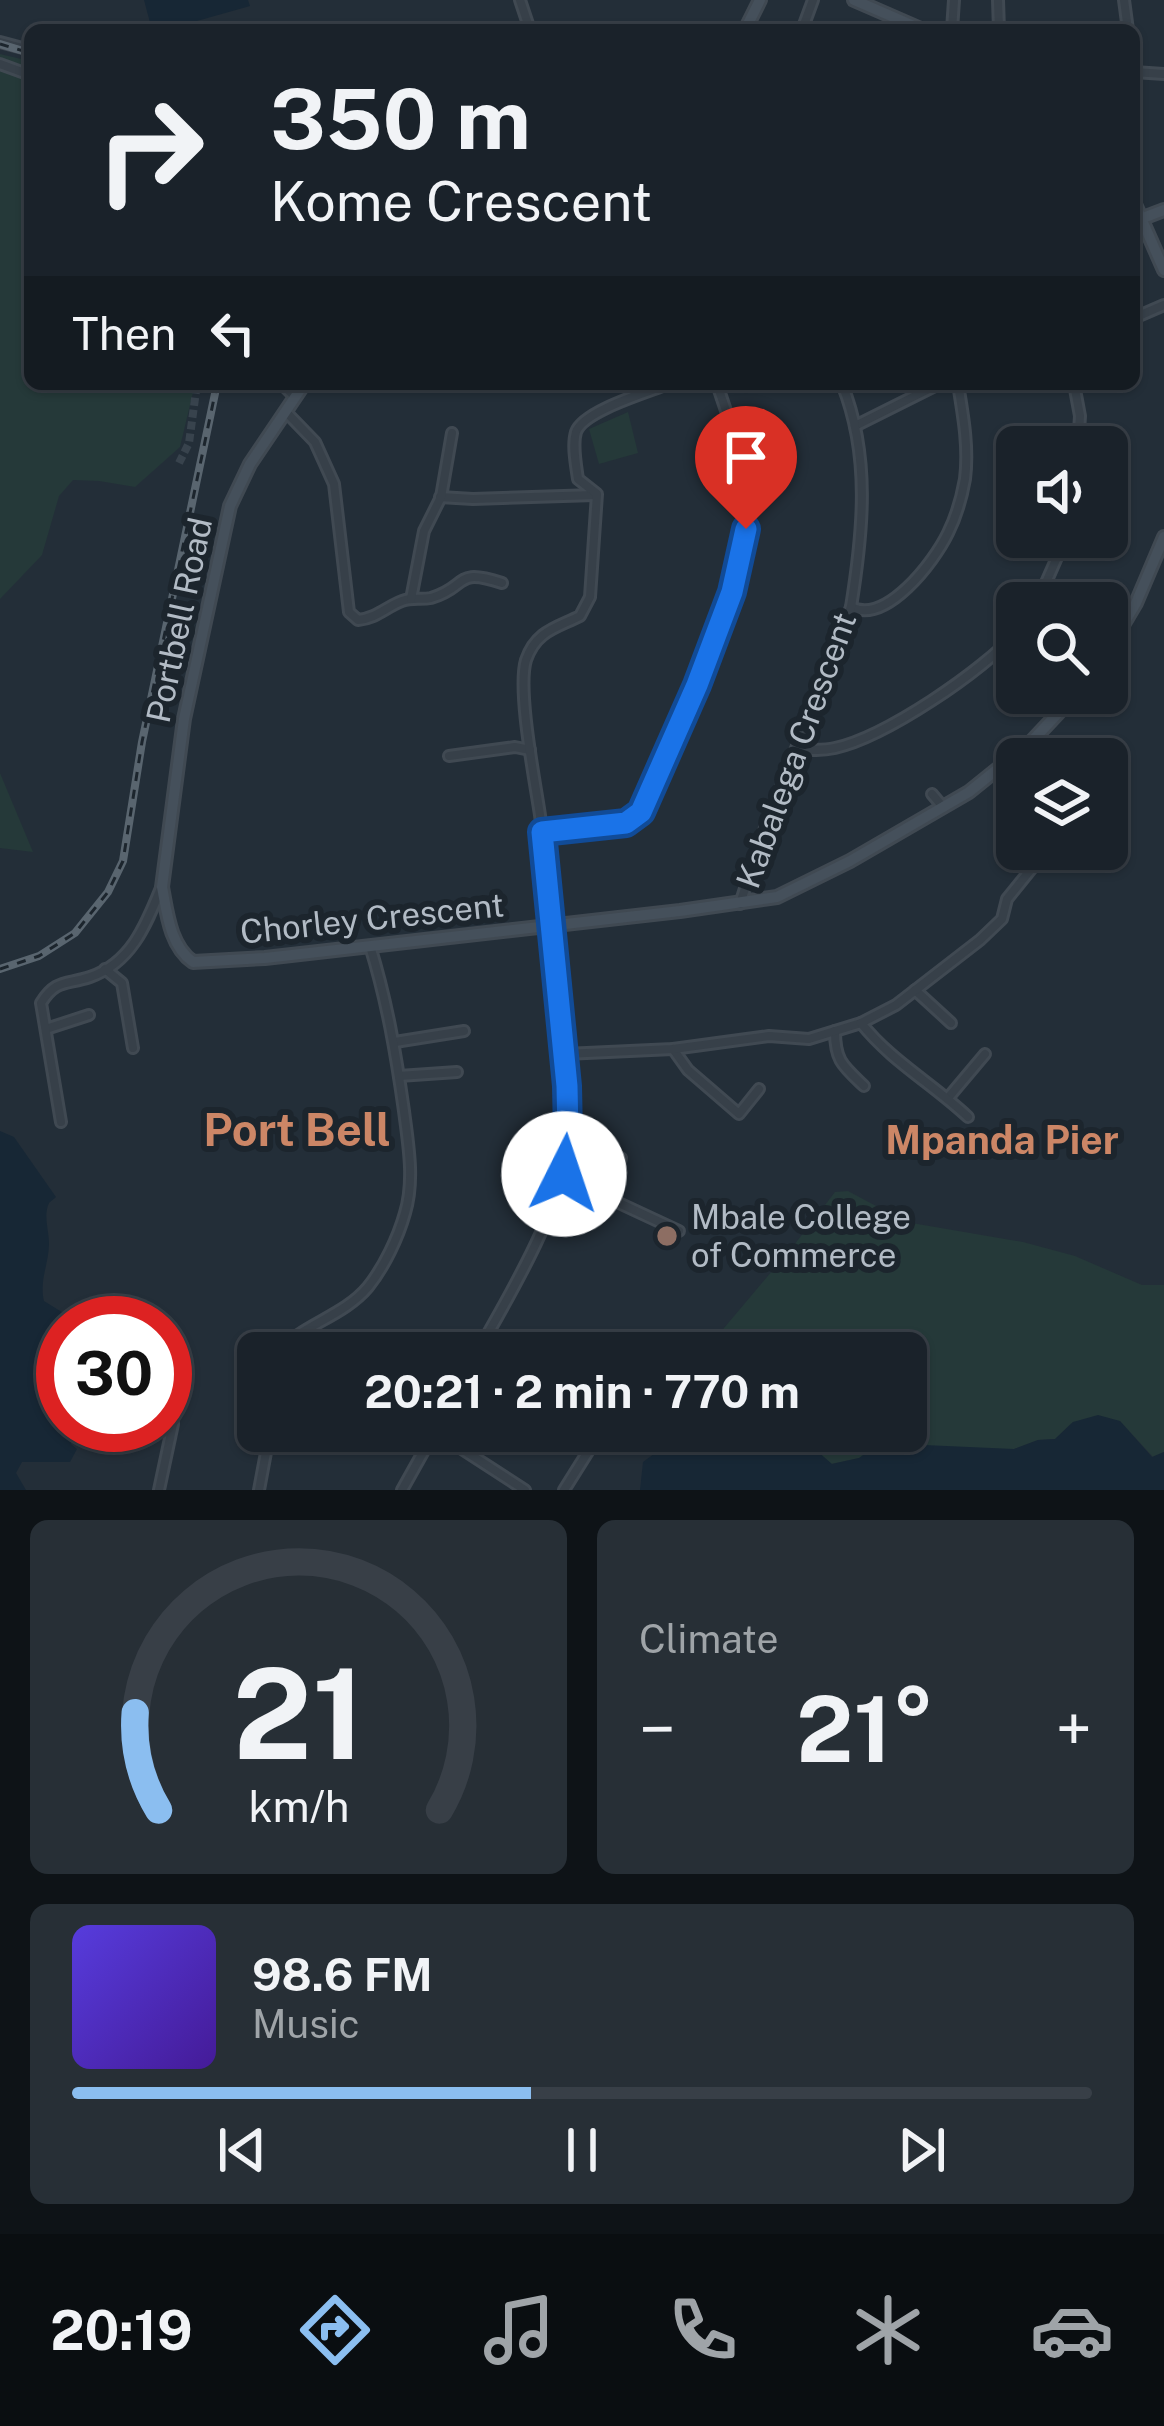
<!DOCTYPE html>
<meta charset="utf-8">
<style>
body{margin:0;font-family:"Public Sans",sans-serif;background:#272f36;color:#f1f3f6;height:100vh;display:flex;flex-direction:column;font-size:45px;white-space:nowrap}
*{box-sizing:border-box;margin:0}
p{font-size:39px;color:#9fa4a8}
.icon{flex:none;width:66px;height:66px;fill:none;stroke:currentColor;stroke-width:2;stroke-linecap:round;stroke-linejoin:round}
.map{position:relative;height:1490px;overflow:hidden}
.drawer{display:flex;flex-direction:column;gap:30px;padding:30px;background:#0e1317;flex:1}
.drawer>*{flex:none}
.hud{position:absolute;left:24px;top:24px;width:1116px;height:366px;border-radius:18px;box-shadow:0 3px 9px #0004,0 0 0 3px #383f47;background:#1a222a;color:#f1f3f6;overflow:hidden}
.fabs{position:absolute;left:996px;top:426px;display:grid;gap:24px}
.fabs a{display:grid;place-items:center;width:132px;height:132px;border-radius:18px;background:#1a222a;box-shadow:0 3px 9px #0004,0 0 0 3px #383f47;font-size:60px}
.speed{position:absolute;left:36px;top:1296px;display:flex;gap:24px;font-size:60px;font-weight:700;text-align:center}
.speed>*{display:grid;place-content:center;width:156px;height:156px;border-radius:50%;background:#1a222a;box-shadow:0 3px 9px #0004,0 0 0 3px #383f47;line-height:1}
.speed .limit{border:18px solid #d22;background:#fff;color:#111}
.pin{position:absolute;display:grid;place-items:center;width:102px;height:102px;color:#fff;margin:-123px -51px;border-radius:50% 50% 50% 0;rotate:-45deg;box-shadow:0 0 12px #0007}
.pin .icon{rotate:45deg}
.me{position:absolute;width:132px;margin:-66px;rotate:4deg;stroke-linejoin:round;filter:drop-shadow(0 0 9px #0008)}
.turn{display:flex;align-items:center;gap:42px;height:252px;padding:0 48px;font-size:54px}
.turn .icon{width:156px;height:156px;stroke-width:2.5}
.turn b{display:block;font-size:84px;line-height:102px}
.then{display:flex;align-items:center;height:114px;padding:0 48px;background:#0003;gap:24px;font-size:45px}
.big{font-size:90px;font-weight:700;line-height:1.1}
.drawer .card{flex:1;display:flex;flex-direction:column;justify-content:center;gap:18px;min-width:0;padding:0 42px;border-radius:18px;background:#272f36}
.drawer .dial{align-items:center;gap:0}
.dial svg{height:312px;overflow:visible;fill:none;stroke:#383f47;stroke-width:7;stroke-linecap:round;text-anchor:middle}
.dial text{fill:#f1f3f6;stroke:none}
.song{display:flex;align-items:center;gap:36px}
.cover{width:144px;height:144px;border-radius:18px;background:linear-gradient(135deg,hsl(250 70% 55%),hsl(260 70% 35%))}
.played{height:12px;border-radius:6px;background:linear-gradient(90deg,#8bbef0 45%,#383f47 45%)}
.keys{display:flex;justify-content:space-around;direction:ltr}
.heat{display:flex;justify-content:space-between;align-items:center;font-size:66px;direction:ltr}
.drawer .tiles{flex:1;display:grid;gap:30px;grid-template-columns:1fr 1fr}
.card:last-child{grid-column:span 2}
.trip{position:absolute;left:237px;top:1332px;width:690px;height:120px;border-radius:18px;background:#1a222a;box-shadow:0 3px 9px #0004,0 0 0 3px #383f47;font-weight:700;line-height:120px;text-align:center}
.dock{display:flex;height:192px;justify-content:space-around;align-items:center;background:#0a0e11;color:#9fa4a8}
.dock .icon{width:84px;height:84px}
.dock .active{color:#8bbef0}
.dock b{font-size:54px;color:#f1f3f6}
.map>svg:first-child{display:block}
</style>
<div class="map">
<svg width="1164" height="1490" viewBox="0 0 1164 1490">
<rect width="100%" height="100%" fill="#232e38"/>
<g fill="#253939">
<polygon points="0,54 30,61 30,384 195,384 180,447 135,487 99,481 73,480 59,496 42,555 0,599"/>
<polygon points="628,412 638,453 599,464 589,429"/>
<polygon points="0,773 33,852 0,848"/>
<polygon points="848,1191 906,1222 1023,1242 1075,1256 1142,1285 1164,1285 1164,1452 1153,1457 1120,1421 1073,1422 1055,1439 1038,1440 1014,1449 859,1458 831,1464 817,1451 817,1431 906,1431 906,1353 703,1353 794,1245 835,1192"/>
<polygon points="660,1431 696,1431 691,1450 662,1448"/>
</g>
<g fill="#172735">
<polygon points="144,0 248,0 250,6 165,30 152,30"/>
<path d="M0 1131 14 1137 56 1197C54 1199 51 1201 49 1203 43 1216 49 1230 49 1243 49 1264 39 1280 44 1301L65 1314 67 1323H63V1365L60 1371 63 1379V1425H75L71 1444 77 1449 70 1462H22L16 1473 26 1490H0Z"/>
<polygon points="1098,1415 1120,1421 1152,1457 1164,1452 1164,1490 640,1490 643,1462 662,1448 691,1449 696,1431 817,1431 817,1451 832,1464 859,1458 879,1443 1014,1449 1038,1440 1055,1439 1073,1422"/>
</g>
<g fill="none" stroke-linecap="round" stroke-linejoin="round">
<polyline stroke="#38434d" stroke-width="8" stroke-dasharray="8 4" stroke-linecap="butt" points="179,463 189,443 197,384"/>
<defs>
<g id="street">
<polyline points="520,0 530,30"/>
<polyline points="998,0 999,30"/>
<polyline points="1124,0 1128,30"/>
<polyline points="802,30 813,0"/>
<polyline points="952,30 954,0"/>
<polyline points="0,42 30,50"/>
<polyline points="0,64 30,75"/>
<polyline points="1134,72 1164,74"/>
<polyline points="1134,318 1164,305"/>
<polyline points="282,384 295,397"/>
<polyline points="1074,384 1080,416 1078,447"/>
<path d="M286 412 315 442 334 484 349 612 358 620C377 618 386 607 402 601 412 597 421 600 431 598 469 587 453 567 502 583"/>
<polyline points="855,426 939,384"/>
<polyline points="440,497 473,499 595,495"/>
<polyline points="411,599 424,531 441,497 452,433"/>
<polyline points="1037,603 1066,537"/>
<path d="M851 607C886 625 934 562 948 533 956 517 962 496 965 479 969 447 963 415 958 384"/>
<path d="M797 749C810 750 822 751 835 748 885 737 983 671 1017 632"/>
<polyline points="449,756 515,747 530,750"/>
<polyline points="932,794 943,807"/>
<polyline points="542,833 626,823 638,816 696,685 732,592 742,553 748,503 746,470 717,384"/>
<path d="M740 904 762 836 851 607C863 532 871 456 842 384"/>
<polyline points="105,969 122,983 133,1048"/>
<polyline points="915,990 951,1023"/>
<polyline points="46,1029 89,1015"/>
<path d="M835 1031C835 1061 843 1066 864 1086"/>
<polyline points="395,1042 464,1031"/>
<polyline points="673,1049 688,1070 739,1114 759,1089"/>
<polyline points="565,1054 673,1049 769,1036 809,1039 861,1023"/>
<polyline points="399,1076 457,1072"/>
<polyline points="948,1098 985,1054"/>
<path d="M968 1117C933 1084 891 1061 861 1023L896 1005 980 940 1002 919 1007 899 1036 863"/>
<path d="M61 1122 41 1003C56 979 66 985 90 977 131 963 146 925 161 888"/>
<polyline points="564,1173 576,1183 679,1231"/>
<polyline points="611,1199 621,1158"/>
<path d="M278 1353C300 1325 343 1317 368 1287 384 1267 398 1238 405 1213 415 1180 408 1143 404 1111 396 1054 387 1001 370 946"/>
<path d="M477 1353C512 1290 564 1207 568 1135 571 1077 561 1018 554 961 549 912 546 863 540 815 535 781 517 690 526 660 536 631 556 628 580 616L590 597 597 494 578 479C576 465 572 445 576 432 583 411 648 392 668 384"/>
<polyline points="434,1431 525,1490"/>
<polyline points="159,1490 173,1424 165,1361"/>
<polyline points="259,1490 270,1431"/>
<polyline points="402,1490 435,1431"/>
<polyline points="564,1490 601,1431"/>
</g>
<g id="secondary">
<polyline points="854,0 923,30"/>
<polyline points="745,30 760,0"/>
<polyline points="1134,202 1164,270"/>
<polyline points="1143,218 1164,210"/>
<path d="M304 384 250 464 230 506 184 719 162 887C167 913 170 946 193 962L265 958 680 911 777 897 850 861 969 792 1031 742 1077 693"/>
<polyline points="1107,652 1136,603 1164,537"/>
</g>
</defs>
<use href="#street" stroke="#404952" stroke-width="14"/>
<use href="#secondary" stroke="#404952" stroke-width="16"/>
<use href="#street" stroke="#374049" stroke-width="8"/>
<use href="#secondary" stroke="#45505b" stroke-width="10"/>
<defs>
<g id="rail">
<polyline points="0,44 30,53"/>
<polyline points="0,969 39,956 75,933 108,892 123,861 142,742 217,384"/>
</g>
</defs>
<use href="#rail" stroke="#59656f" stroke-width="8"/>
<use href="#rail" stroke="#1c252d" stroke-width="3" stroke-dasharray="9" stroke-linecap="butt"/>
</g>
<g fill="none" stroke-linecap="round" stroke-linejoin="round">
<defs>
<polyline id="route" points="564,1174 568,1134 567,1086 542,832 626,823 641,812 697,685 732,592 746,529"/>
</defs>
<use href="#route" stroke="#114b97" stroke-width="30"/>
<use href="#route" stroke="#1a73e8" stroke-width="21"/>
</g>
<circle fill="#8d6e63" stroke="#1c252d" stroke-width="4.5" cx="667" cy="1236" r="12"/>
<g text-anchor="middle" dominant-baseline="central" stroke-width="12" stroke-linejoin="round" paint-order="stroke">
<g font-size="33" fill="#b2bbc5" stroke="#1c252d">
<text transform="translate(179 620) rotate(-78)">Portbell Road</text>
<text transform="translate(796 750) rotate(-70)">Kabalega Crescent</text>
<text transform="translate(372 918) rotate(-6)">Chorley Crescent</text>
</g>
<g font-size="33" fill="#b2bbc5" stroke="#1c252d" text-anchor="start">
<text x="691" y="1217">Mbale College<tspan x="691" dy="38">of Commerce</tspan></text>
</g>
<g font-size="39" font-weight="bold" fill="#cc8666" stroke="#1c252d">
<text x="1002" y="1140">Mpanda Pier</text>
</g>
<g font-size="45" font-weight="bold" fill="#cc8666" stroke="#1c252d">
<text x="297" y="1129">Port Bell</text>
</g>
</g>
</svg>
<div class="fabs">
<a><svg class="icon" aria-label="sound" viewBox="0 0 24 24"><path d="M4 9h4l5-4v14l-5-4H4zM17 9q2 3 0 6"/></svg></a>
<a><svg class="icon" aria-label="search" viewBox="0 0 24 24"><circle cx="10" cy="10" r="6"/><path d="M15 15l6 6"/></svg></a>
<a><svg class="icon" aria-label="layers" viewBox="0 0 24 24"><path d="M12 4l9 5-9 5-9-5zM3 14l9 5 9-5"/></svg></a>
</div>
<div class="speed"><div class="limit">30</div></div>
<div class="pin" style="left:746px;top:529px;background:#d93025"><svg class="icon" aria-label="arrive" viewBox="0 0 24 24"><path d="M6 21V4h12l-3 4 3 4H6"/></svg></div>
<svg class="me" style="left:564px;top:1174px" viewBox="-20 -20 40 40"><circle r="19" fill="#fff"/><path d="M0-13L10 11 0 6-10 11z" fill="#1a73e8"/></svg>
<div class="trip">20:21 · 2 min · 770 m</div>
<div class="hud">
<div class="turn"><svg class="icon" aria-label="right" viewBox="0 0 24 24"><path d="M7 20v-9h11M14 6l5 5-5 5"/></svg><div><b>350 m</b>Kome Crescent</div></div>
<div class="then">Then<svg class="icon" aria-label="left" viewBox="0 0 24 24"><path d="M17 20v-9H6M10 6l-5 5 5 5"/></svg></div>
</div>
</div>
<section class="drawer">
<div class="tiles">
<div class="card dial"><svg viewBox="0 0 100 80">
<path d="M14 69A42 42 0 1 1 86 69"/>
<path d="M14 69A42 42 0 0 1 8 44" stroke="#8bbef0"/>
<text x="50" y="56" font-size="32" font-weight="700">21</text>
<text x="50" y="72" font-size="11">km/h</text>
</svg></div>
<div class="card"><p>Climate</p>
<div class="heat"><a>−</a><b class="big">21°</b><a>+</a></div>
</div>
<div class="card">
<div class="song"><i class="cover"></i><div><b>98.6 FM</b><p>Music</p></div></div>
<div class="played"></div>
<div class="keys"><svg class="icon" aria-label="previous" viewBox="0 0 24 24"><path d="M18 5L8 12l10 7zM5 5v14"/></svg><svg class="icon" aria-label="pause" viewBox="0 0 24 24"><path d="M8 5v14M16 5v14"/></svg><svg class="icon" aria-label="next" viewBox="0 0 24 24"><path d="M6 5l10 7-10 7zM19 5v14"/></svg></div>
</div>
</div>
</section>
<nav class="dock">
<b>20:19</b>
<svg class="icon active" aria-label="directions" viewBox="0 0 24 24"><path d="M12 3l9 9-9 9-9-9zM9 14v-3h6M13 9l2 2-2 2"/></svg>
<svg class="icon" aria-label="music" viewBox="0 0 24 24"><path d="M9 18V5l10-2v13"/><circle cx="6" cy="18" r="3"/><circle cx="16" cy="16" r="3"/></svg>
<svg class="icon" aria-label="phone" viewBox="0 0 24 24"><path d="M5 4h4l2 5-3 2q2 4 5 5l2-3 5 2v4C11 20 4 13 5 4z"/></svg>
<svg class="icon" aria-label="climate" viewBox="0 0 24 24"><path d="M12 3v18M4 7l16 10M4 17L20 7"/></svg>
<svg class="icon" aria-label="car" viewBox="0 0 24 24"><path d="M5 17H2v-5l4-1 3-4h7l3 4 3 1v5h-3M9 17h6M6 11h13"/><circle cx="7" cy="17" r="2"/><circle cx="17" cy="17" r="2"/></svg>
</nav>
